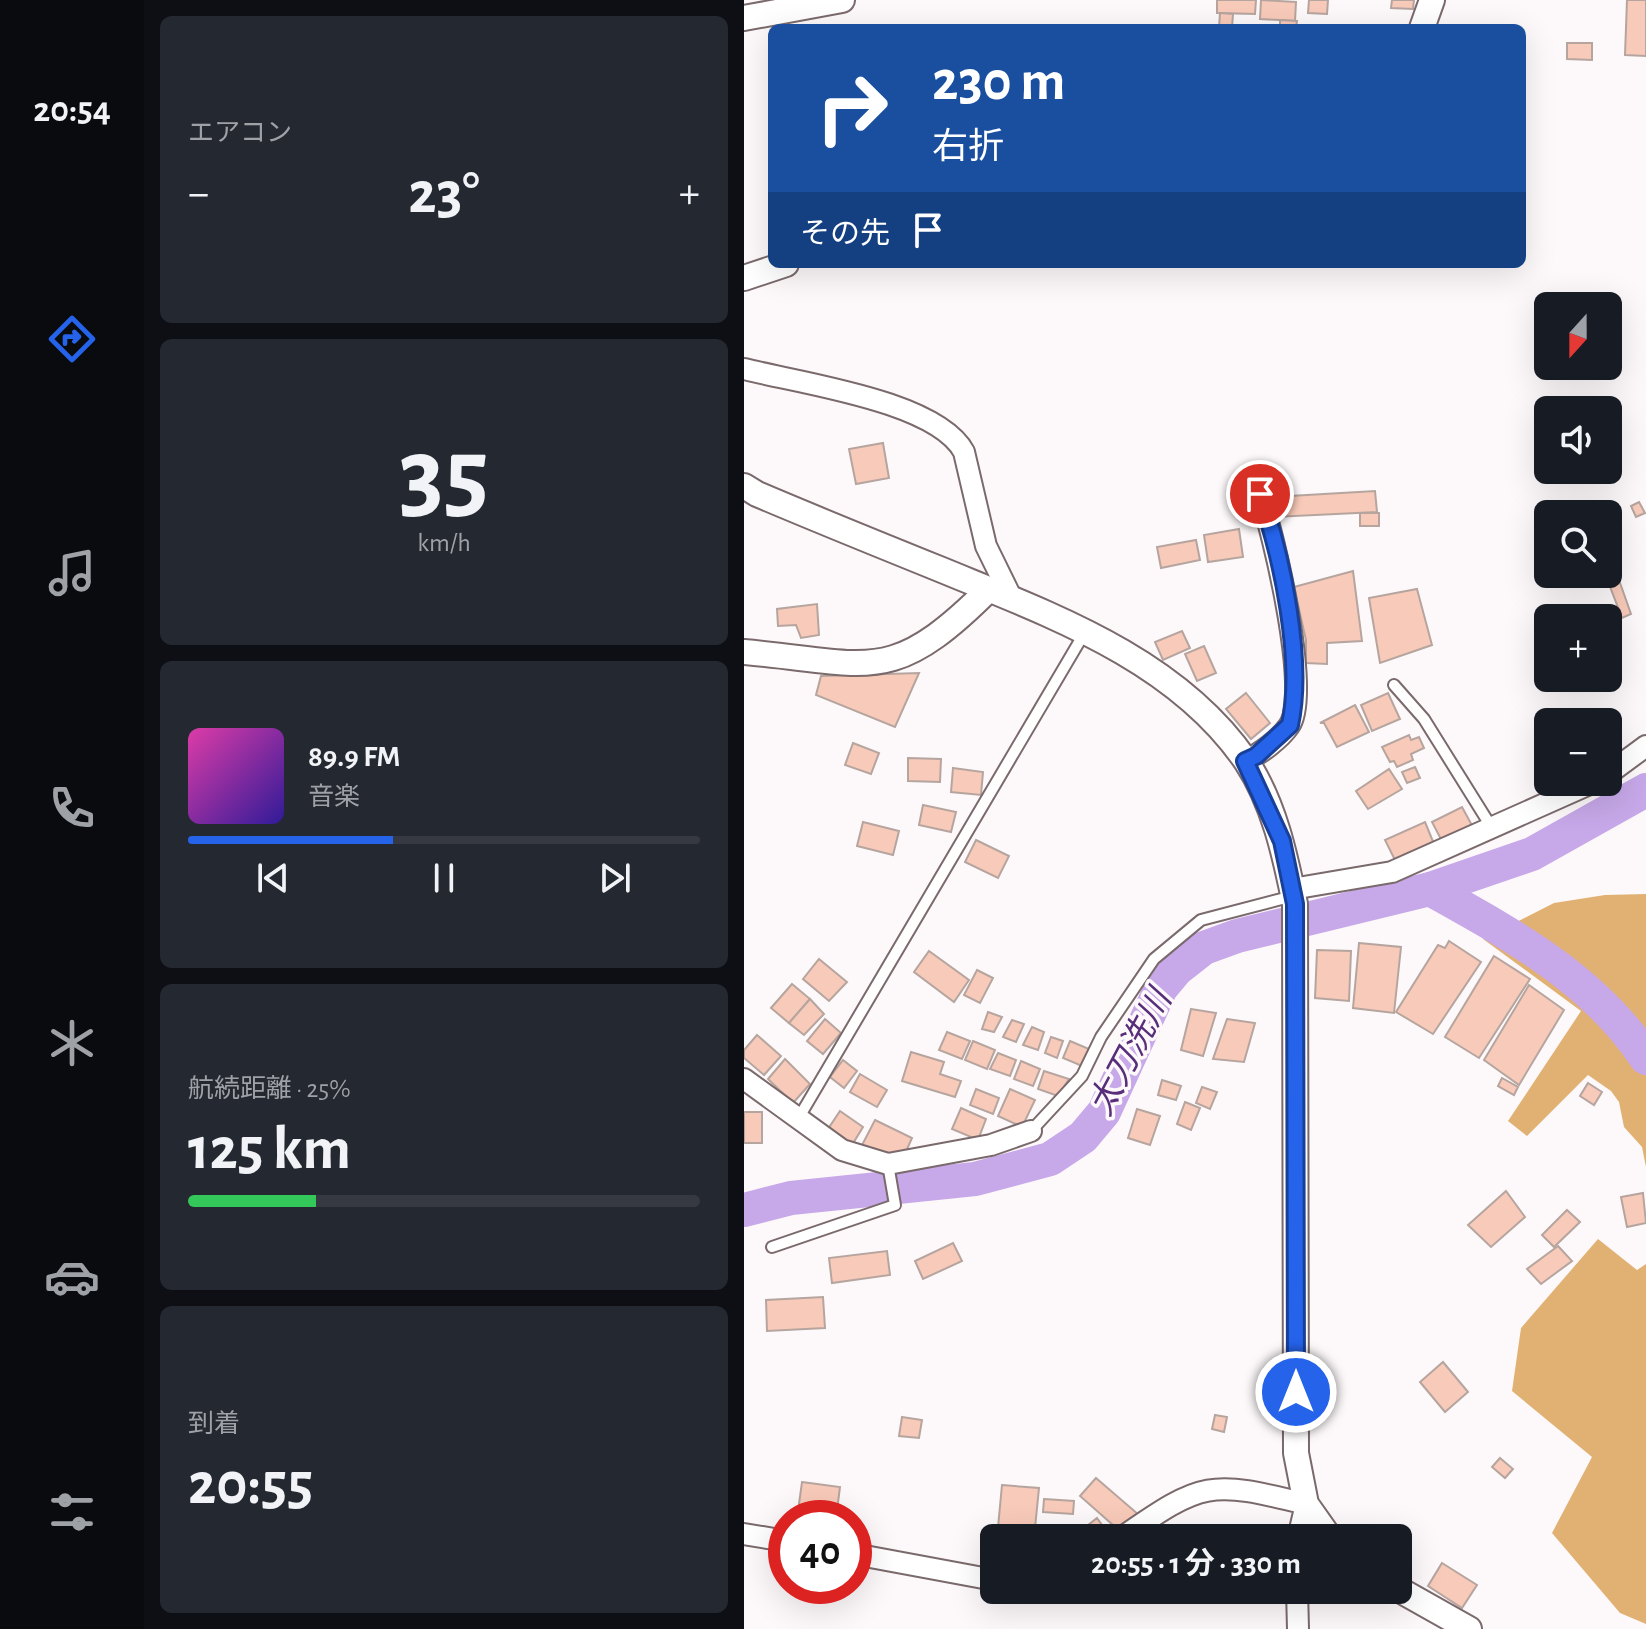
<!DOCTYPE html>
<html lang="ja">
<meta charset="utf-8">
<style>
body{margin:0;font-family:"Alegreya Sans","Noto Sans JP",sans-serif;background:#242831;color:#f1f3f6;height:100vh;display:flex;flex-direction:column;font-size:30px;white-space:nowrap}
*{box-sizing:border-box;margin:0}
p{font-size:26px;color:#9ea1a6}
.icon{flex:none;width:44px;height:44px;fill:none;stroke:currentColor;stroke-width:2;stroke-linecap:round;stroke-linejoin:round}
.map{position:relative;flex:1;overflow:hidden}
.details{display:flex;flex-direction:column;gap:16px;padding:16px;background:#0d0f14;width:600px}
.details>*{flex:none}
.banner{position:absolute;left:24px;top:24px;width:758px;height:244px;border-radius:12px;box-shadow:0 8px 32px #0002;background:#1a4fa0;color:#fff;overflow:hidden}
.needle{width:52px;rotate:201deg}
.fabs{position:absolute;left:790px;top:292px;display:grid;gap:16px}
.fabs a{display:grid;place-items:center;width:88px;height:88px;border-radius:12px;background:#171b24;box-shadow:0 8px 32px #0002;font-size:40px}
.speed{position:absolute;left:24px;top:1500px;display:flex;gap:16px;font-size:40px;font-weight:700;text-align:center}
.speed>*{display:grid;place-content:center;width:104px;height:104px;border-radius:50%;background:#171b24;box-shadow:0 8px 32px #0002;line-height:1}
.speed .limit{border:12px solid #d22;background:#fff;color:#111}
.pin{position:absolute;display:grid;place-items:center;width:68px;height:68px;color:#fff;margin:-34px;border:4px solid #fff;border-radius:50%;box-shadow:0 2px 8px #0007}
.me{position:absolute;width:88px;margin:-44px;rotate:0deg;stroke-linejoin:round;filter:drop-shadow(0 0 6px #0008)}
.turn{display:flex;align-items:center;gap:28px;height:168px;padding:0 32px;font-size:36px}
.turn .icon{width:104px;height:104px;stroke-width:2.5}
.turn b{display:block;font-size:56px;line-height:68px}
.then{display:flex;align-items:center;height:76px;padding:0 32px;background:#0003;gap:16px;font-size:30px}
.big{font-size:60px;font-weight:700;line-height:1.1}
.details .tile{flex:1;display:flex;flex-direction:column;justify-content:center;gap:12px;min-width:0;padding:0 28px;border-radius:12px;background:#242831}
.details .dial{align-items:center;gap:0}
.dial b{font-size:104px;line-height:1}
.song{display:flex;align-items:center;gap:24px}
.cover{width:96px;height:96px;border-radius:12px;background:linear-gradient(135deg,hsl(320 70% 55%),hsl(250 70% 35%))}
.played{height:8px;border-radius:4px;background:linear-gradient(90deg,#2563eb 40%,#363941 40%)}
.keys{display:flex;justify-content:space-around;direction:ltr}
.heat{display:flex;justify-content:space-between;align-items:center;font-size:44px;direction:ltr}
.charge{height:12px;border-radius:6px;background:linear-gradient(90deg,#34c759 25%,#363941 0)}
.trip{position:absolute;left:236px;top:1524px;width:432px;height:80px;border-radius:12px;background:#171b24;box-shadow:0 8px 32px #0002;font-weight:700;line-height:80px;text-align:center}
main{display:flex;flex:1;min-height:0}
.dock{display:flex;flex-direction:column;width:144px;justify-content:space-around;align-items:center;background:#090b0e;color:#9ea1a6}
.dock .icon{width:56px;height:56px}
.dock .active{color:#2563eb}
.dock b{font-size:36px;color:#f1f3f6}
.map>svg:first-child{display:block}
</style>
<main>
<nav class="dock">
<b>20:54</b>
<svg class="icon active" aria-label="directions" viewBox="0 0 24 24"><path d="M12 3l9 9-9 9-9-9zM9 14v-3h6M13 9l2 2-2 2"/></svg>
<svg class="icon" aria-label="music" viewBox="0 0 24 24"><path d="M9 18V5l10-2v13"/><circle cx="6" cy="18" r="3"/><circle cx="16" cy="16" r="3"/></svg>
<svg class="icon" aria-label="phone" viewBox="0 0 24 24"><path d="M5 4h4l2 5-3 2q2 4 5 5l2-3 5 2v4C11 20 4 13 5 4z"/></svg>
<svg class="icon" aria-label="climate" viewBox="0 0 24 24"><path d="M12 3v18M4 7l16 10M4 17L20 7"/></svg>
<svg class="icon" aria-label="car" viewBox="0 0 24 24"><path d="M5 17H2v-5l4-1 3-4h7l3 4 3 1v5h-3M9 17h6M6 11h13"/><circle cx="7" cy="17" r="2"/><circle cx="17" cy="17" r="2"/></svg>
<svg class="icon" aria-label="filters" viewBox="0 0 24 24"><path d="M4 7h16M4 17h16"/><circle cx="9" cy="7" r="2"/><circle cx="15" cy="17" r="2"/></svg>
</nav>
<section class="details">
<div class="tile"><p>エアコン</p>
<div class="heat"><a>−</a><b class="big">23°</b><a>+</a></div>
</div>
<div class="tile dial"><b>35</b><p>km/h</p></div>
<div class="tile">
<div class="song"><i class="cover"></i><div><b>89.9 FM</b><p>音楽</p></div></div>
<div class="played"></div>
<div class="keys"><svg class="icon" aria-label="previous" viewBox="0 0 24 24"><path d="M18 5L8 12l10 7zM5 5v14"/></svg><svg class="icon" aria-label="pause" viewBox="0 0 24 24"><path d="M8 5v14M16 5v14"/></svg><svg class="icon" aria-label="next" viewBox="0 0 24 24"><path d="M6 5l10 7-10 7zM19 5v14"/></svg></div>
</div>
<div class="tile"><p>航続距離 · 25%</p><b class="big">125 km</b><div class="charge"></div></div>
<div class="tile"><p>到着</p><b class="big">20:55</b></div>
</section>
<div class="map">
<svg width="902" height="1629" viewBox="0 0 902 1629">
<rect width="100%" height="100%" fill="#fdf9fa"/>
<g fill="#e1b174">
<polygon points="902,894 902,1167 898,1147 880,1127 875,1102 867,1091 844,1075 783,1136 764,1121 837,1011 739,939 810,903 861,895"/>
<polygon points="854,1239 893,1270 902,1264 902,1624 876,1613 808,1533 848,1457 768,1391 777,1328"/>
</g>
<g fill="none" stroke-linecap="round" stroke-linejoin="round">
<g stroke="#c7a8e9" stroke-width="34">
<path d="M686 889C767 934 850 979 902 1058"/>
<polyline points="0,1210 47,1198 231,1179 306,1159 339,1137 360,1112 417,988 432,970 460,948 493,936 686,889 788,854 902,790"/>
</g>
</g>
<g fill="#f8cab9" stroke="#b6a59f" stroke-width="2">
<polygon points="473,0 512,0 511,14 473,13"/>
<polygon points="517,0 552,2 551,21 516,19"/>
<polygon points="565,0 584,0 583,14 564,13"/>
<polygon points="648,0 670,0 669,9 647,8"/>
<polygon points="883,0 902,0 902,56 881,55"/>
<polygon points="476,13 489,14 488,28 475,28"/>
<polygon points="536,20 553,21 552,28 536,28"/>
<polygon points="823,43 848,43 848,60 823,59"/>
<polygon points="139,443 145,478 112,484 105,449"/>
<polygon points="631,491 633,512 530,517 529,497"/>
<polygon points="895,502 901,513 892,517 887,506"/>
<rect x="616" y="513" width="19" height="13"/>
<polygon points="495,529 499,557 464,562 460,535"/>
<polygon points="452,540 456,560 417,568 413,547"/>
<polygon points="609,571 618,641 583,643 583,664 562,663 562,640 550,587"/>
<polygon points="875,580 887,614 878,618 865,584"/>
<polygon points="673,589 688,645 636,663 625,598"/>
<polygon points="73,604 75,635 57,638 52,625 34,626 33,609"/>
<polygon points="438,631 446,648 419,660 411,642"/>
<polygon points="460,646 472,673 453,681 441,654"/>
<polygon points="175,673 151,727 72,695 77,676"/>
<polygon points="502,693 526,723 507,739 482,709"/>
<polygon points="644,693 656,719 628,731 617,705"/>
<polygon points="611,705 625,732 593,747 580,723 576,723"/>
<polygon points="826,712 831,722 815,722 813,719"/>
<polygon points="665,735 667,740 675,737 680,748 667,754 669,760 653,767 650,761 646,762 638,747"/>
<polygon points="109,743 135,753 127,774 101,765"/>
<polygon points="164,758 197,759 196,782 164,781"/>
<polygon points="671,767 676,778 663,783 658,772"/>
<polygon points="209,768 239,772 237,795 207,792"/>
<polygon points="645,769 658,789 624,809 612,791"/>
<polygon points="179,805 212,812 207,832 175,825"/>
<polygon points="718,807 730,829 700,845 688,822"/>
<polygon points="119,822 155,831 149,855 113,846"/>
<polygon points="681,822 690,844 651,860 641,840"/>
<polygon points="232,840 265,856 254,878 221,862"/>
<polygon points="705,941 737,962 689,1034 652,1012 694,945 701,948"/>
<polygon points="615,943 657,947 650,1013 609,1008"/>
<polygon points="573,950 607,951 605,1001 571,998"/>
<polygon points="185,951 225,980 210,1002 170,972"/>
<polygon points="750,956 786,979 735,1058 701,1037"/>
<polygon points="75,959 103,982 85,1001 59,979"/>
<polygon points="233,970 249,978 236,1003 220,995"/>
<polygon points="48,984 66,999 45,1023 27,1008"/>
<polygon points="785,985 820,1010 775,1085 740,1060"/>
<polygon points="66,999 80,1014 60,1035 45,1023"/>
<polygon points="447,1009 472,1013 459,1056 437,1050"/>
<polygon points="244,1012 258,1017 250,1032 238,1029"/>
<polygon points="81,1019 97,1033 79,1054 63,1041"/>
<polygon points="483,1019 511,1023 500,1062 469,1059"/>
<polygon points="268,1020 280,1024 272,1042 259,1037"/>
<polygon points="288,1027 300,1032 294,1050 279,1045"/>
<polygon points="203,1032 226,1041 218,1059 195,1050"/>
<polygon points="13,1035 37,1056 20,1075 0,1058 0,1050"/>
<polygon points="307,1037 319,1041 313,1058 301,1053"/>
<polygon points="229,1041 251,1050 243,1069 221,1060"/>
<polygon points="326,1041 345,1049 338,1066 319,1058"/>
<polygon points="167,1052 200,1062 196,1074 217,1081 211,1097 158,1081"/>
<polygon points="254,1053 272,1060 266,1076 246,1069"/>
<polygon points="41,1059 66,1084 49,1103 24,1079"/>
<polygon points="99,1060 113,1071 100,1088 86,1077"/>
<polygon points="277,1061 296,1069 289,1086 270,1079"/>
<polygon points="300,1071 325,1079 314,1096 294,1089"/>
<polygon points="116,1074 143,1090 133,1107 106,1092"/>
<polygon points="758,1078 774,1087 770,1095 754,1086"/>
<polygon points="418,1080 437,1086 432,1100 414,1095"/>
<polygon points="844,1083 858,1092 850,1105 836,1096"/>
<polygon points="458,1087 473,1092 466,1109 452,1103"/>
<polygon points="232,1089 255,1098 249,1114 226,1105"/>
<polygon points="266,1089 291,1100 278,1127 254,1116"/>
<polygon points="441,1102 456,1108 447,1130 433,1124"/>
<polygon points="217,1108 242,1119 234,1140 208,1129"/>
<polygon points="393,1109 416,1116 406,1145 384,1138"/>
<polygon points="96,1111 119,1127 108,1145 84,1129"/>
<rect x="0" y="1112" width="18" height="31"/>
<polygon points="131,1120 168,1138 160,1156 140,1152 136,1159 116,1149"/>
<polygon points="762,1191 781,1217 747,1247 724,1225"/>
<polygon points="899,1193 902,1223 883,1227 877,1197"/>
<polygon points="823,1210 836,1222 810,1247 798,1235"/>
<polygon points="209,1243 218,1261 179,1279 171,1261"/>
<polygon points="814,1246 828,1261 797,1284 783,1269"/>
<polygon points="143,1251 146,1275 88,1283 85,1258"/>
<polygon points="79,1297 81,1328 23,1331 22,1300"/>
<polygon points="699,1362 724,1392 701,1412 676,1382"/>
<polygon points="471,1415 483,1417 480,1432 468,1429"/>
<polygon points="158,1417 178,1420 175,1438 155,1436"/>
<polygon points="756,1458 769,1469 761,1478 748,1467"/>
<polygon points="352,1478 395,1515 378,1533 336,1496"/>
<polygon points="58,1482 96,1487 92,1518 53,1518"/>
<polygon points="258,1485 295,1488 290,1538 253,1538"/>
<polygon points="300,1499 330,1501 329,1514 299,1512"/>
<polygon points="353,1518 366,1536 363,1538 346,1538 339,1529"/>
<polygon points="698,1563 733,1585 718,1608 684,1586"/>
</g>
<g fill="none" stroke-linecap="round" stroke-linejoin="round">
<defs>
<g id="service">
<polyline points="650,685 680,719 748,828"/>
<polyline points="54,1119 341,632"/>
<polyline points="287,1131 338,1076 357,1037 410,959 457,920 549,896"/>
<polyline points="28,1247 151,1205 144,1164"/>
</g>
<g id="minor">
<path d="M0 369C55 383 193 401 220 452L242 546 268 599"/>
<path d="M501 761C516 754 536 739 545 726 568 694 529 533 516 494"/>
<polyline points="864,774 902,746"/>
<polyline points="548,889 648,872 850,782"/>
<polyline points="0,1079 98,1150 144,1164 247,1145 287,1131"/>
<polyline points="0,1534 42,1541"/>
<path d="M377 1538C459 1481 465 1480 562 1504L554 1538"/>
<polyline points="110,1554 250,1580"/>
<polyline points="553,1590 554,1629"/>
</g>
<g id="tertiary">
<polyline points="0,18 98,0"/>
<polyline points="678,28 688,0"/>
<polyline points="0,278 42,264"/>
<path d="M0 486 13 494C74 520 136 545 198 570 307 615 432 659 502 761 530 803 541 855 551 904L552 1453 562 1504 586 1538"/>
<path d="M0 652C126 663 146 688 245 589"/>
<polyline points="654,1589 725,1629"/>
</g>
</defs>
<use href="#service" stroke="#7b6a6c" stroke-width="14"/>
<use href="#minor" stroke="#7b6a6c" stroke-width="24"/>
<use href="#tertiary" stroke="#7b6a6c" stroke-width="28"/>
<use href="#service" stroke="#fff" stroke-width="10"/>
<use href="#minor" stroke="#fff" stroke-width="20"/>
<use href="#tertiary" stroke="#fff" stroke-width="24"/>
</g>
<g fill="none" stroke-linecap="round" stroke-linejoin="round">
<defs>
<path id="route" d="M516 494C538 556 560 661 546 725L512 756 501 761 538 841 551 904 552 1392"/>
</defs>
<use href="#route" stroke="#184099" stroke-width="20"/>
<use href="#route" stroke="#2563eb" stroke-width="14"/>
</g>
<g text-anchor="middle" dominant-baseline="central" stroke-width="7" stroke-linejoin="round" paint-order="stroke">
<g font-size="34" font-style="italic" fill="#572e7a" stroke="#fdf9fa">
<text transform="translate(387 1053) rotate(-62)">太刀洗川</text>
</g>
</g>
</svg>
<div class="fabs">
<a><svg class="needle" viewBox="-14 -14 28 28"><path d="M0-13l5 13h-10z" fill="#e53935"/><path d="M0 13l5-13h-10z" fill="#9ea1a6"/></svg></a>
<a><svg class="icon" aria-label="sound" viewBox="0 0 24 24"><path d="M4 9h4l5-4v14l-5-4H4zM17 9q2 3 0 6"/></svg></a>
<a><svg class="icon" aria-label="search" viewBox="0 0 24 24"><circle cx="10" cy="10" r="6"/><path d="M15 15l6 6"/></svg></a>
<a>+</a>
<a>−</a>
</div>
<div class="speed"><div class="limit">40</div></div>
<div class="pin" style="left:516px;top:494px;background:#d93025"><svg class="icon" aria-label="arrive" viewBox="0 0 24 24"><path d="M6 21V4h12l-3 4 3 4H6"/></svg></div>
<svg class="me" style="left:552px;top:1392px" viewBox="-20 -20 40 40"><circle r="17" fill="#2563eb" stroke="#fff" stroke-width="3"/><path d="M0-11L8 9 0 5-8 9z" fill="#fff"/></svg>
<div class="trip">20:55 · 1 分 · 330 m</div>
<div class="banner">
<div class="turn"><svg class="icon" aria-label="right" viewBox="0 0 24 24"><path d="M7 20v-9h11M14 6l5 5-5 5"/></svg><div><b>230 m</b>右折</div></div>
<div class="then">その先<svg class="icon" aria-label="arrive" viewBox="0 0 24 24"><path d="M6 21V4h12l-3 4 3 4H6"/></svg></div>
</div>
</div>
</main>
